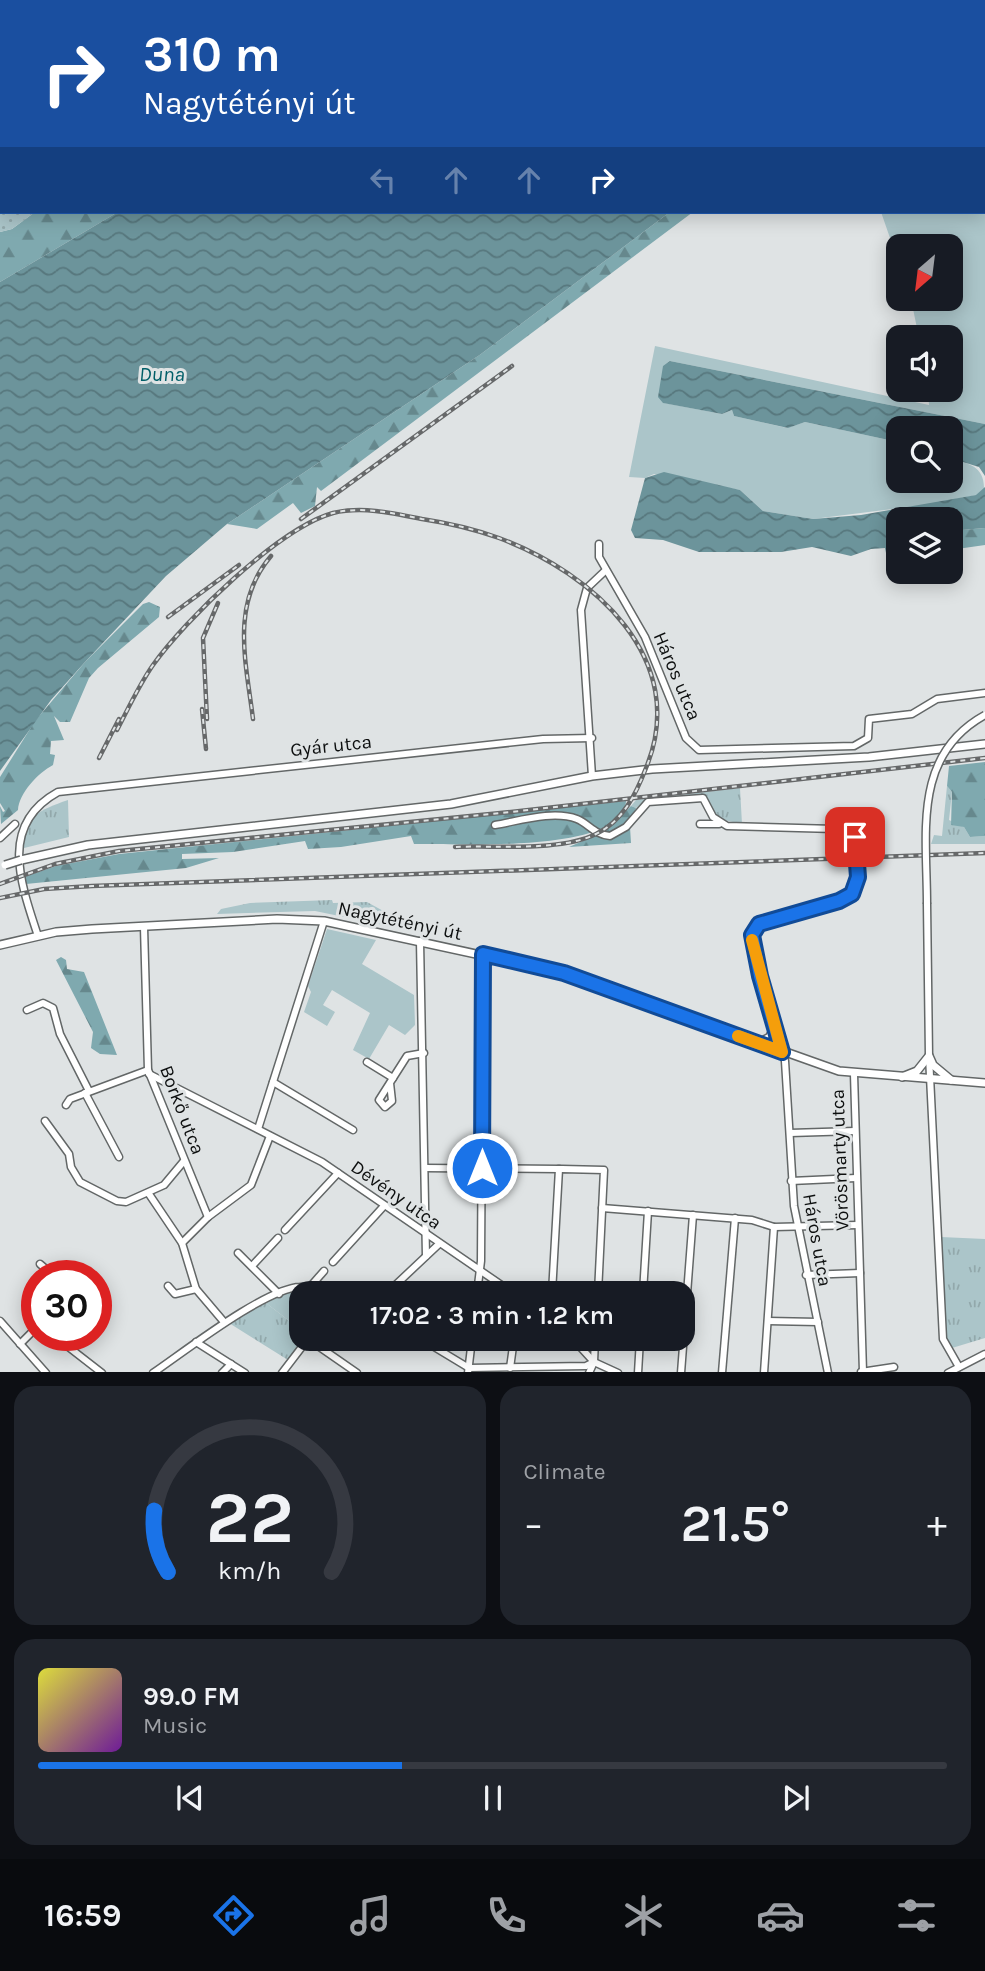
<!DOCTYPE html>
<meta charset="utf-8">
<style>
body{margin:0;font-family:Karla,sans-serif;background:#20242c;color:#f1f3f6;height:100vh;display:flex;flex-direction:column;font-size:26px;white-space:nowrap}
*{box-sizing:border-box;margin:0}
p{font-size:23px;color:#9ea1a6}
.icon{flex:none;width:38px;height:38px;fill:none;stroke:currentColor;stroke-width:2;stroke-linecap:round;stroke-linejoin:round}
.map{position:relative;height:1372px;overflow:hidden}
.sheet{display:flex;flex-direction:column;gap:14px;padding:14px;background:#0d0f14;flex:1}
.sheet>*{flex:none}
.banner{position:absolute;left:0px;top:0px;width:985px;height:214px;box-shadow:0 4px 18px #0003;background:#1a4fa0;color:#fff;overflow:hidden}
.needle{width:46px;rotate:208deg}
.fabs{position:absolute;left:886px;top:234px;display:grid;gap:14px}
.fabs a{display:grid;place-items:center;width:77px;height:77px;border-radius:14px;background:#171b24;box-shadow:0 4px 18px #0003;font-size:35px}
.speed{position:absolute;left:21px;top:1260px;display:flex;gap:14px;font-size:35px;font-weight:700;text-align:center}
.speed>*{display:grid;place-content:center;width:91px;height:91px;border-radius:50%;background:#171b24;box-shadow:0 4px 18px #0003;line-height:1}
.speed .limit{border:10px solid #d22;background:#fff;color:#111}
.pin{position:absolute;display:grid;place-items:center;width:60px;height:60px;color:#fff;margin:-30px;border-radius:14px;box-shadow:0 4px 10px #0006}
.me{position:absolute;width:77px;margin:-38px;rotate:0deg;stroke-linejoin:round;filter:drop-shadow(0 0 5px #0008)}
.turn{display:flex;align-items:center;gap:24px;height:147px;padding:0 28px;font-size:32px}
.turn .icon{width:91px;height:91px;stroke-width:2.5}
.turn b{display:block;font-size:49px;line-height:60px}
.lanes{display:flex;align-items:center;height:66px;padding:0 28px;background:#0003;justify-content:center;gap:35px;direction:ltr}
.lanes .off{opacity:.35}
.big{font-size:52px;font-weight:600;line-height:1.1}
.sheet .tile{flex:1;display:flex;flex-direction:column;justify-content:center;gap:10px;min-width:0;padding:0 24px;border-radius:21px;background:#20242c}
.sheet .dial{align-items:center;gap:0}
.dial svg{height:182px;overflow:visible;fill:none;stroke:#363941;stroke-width:7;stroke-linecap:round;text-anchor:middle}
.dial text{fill:#f1f3f6;stroke:none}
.song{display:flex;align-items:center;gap:21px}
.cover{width:84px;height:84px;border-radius:10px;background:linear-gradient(135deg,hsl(60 70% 55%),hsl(280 70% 35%))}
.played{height:7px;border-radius:4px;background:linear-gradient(90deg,#1a73e8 40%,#363941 40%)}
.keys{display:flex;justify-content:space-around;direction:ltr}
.heat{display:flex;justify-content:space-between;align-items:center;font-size:38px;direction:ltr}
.sheet .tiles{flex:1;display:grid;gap:14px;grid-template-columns:1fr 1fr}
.tile:last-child{grid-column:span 2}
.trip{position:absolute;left:289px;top:1281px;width:406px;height:70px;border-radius:21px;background:#171b24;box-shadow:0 4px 18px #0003;font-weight:600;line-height:70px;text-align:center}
.dock{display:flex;height:112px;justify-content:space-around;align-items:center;background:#090b0e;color:#9ea1a6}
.dock .icon{width:49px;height:49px}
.dock .current{color:#1a73e8}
.dock b{font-size:32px;color:#f1f3f6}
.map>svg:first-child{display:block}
</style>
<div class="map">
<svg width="985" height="1373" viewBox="0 0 985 1373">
<defs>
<pattern id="grass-tufts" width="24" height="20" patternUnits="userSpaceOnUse" patternTransform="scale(1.75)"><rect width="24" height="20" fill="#abc5c9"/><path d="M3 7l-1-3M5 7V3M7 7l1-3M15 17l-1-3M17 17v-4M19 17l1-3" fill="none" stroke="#92a8ab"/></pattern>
<pattern id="forest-firs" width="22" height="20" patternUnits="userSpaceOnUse" patternTransform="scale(1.75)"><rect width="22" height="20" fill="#7fa9af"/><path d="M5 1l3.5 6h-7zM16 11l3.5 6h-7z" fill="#66888d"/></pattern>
<pattern id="garden-dots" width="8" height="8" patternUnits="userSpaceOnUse" patternTransform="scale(1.75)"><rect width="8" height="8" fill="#abc5c9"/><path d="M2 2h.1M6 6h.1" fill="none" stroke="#92a8ab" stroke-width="1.8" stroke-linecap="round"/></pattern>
<pattern id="water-waves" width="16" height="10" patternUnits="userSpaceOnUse" patternTransform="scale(1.75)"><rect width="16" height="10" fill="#6c949b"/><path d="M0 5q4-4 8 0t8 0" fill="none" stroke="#57777d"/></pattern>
</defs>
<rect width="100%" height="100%" fill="#dfe3e4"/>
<g fill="url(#grass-tufts)">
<polygon points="947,786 952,792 949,820 964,827 970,837 985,836 985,844 931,844 934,835 942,836"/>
<polygon points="740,788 742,824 719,819 701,795 647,800 636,808 631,806 636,800"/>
<path d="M68 800 69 837 20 849C23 817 39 810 68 800Z"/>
<polygon points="332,900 333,903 367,902 387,913 388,926 315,911 217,914 221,909 250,903"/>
<polygon points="941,1237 985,1239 985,1338 952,1348 945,1339"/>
<polygon points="266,1303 301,1330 301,1339 306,1339 288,1360 229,1323"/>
</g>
<g fill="url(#forest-firs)">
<polygon points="35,212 118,212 0,282 0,232 12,229"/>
<polygon points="670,212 693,212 321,491 317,487 315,506 301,513 293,503 257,529 227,524 481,354"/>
<polygon points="985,528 985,545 950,550 950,531"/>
<path d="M149 602 160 607 159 617 98 668 89 678 70 722H60L54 716 64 740 51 741 50 754 55 755 53 765C38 773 19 793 18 810L1 824 0 806 3 812 5 811 0 803V777L35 721 85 662 143 604Z"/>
<polygon points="985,762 985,836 970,837 964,827 951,825 952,792 947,786 949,766"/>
<path d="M626 801C624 855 452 843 414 844L411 836 341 847 308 849 305 841 233 852 182 854V859L219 858 186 868 26 884 21 878 56 866 119 854Z"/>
<polygon points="631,806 636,808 630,827 631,843 569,847 605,831"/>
<polygon points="61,957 66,960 67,969 84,972 117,1055 100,1054 91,1048 93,1032 56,960"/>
</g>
<g fill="#abc5c9">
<path d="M985 79V424L670 361 664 403 722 414 732 410 734 416 787 428 805 422 898 442V481H950V458C969 464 985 466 984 490L977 495 924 505 813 519 763 511 740 490 654 474 645 478 629 477 655 346 929 405 928 390H950V338H919L911 299H950V247H898V261L881 212H984Z"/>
<polygon points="327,929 376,940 362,964 414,995 415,1025 405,1035 389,1025 369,1059 353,1050 370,1013 332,990 323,1005 335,1012 327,1026 304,1012 311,992 308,986"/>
<polygon points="305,1289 319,1293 301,1293 301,1330 266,1303 284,1293"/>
</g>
<polygon fill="url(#garden-dots)" points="0,0 267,0 268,2 2,2 2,212 35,212 12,229 0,232"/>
<g fill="url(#water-waves)">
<polygon points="395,0 928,0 393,2"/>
<polygon points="118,212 670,212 481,354 227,524 166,576 85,662 51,700 0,771 0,282"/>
<polygon points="670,361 985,424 985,476 979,467 950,458 950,429 898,429 898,442 805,422 788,428 734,416 732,410 722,414 663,403 658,397 663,366"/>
<polygon points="664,472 740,490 763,511 813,519 861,515 976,495 985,487 985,528 950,531 950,520 898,520 898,555 893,550 886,553 885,548 871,549 851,556 812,547 781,552 699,552 663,540 635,538 631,530 645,478"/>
</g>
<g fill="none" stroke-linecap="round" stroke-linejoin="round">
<defs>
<g id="minor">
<polyline points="599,544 599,557 645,637 686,738 699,750 854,746 868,738 869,719 912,714 937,699 985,693"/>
<polyline points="592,776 581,610 587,588 606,570"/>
<polyline points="700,824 719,824"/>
<path d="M495 825C519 821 553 810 577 819 589 824 595 835 610 836L626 827 648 802 703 798 713 817 727 826 835 829 846 830 855 837 858 877 852 894 839 901 759 924 752 939 785 1061 794 1206 828 1373"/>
<polyline points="0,838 15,824"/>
<polyline points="927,904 929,1056 943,1339 959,1367"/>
<polyline points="144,927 148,1070 208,1217"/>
<path d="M38 936C19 879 0 824 58 792L543 739 592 738"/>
<polyline points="420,941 426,1256"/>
<polyline points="27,1010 43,1003 53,1008 60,1034 89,1091"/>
<polyline points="757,1043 769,1037 774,1028"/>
<polyline points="367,1062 393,1078 407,1056 424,1053"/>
<polyline points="149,1074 322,1162 513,1293"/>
<polyline points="854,1074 863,1372"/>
<polyline points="273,1082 353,1130"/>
<polyline points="390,1083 392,1101 385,1107 379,1100 393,1078"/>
<polyline points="85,1093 119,1157"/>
<polyline points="66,1105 70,1099 148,1070"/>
<polyline points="45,1121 69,1154 71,1167 80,1182 117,1201 126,1202 164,1185 184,1161"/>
<polyline points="258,1129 324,921"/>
<polyline points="790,1133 855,1131"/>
<polyline points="425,1168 559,1169"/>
<polyline points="791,1181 856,1178"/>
<polyline points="149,1194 182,1243 196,1289 224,1322"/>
<polyline points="602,1208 752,1220 774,1227 858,1225"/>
<polyline points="285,1230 338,1173"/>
<polyline points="182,1243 208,1217 251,1185 270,1136"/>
<polyline points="238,1253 279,1294"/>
<polyline points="333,1262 383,1207"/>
<polyline points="40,1264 54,1276"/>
<polyline points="252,1266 278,1238"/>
<polyline points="806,1275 860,1273"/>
<polyline points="168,1286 175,1294 196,1289"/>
<polyline points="309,1288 324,1271"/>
<polyline points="387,1293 439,1244"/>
<polyline points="477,1293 481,1261 483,954"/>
<polyline points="552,1293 559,1169 562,1169 604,1170 598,1293"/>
<polyline points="643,1293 648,1211"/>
<polyline points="0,1321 46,1373"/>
<polyline points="768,1321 818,1322"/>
<polyline points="53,1335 102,1373"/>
<polyline points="308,1339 357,1373"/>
<polyline points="421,1339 469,1368 586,1366 594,1362"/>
<polyline points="573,1339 594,1362 618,1373"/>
<polyline points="196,1342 245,1373"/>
<polyline points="20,1344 37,1327"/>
<polyline points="510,1368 514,1339"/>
<polyline points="861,1372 894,1367"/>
<path d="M153 1373C184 1352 266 1288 300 1287 309 1286 318 1290 326 1293"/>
<polyline points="222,1373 231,1364"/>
<polyline points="282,1373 308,1339"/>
<polyline points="468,1373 472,1339"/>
<polyline points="589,1373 594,1362 595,1339"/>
<polyline points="638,1373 640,1339"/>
<polyline points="681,1373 693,1215"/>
<polyline points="722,1373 735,1218"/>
<polyline points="764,1373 774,1227"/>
<polyline points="948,1373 985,1354"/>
</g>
<g id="major">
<polyline points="21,860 88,845 451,804 592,776 652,769 869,757 985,744"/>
<polyline points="0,945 56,932 92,929 277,919 324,921 563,973 839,1071 985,1083"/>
<polyline points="902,1077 917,1071 929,1056 933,1065 951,1080"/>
</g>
</defs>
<use href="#minor" stroke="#636767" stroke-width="9"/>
<use href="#major" stroke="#636767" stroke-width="10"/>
<use href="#minor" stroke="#fff" stroke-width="6"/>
<use href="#major" stroke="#fff" stroke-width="7"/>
<defs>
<g id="rail">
<polyline points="301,519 512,366"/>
<polyline points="168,617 239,565"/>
<polyline points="202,709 206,749"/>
<polyline points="207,719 203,638 218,603"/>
<path d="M253 719C246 662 230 604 271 556"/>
<path d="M117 730C128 709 139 685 153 665 185 620 279 528 333 513 362 506 393 513 422 519 448 523 474 529 499 538 593 573 691 659 646 768 636 794 623 821 596 834 560 852 495 845 455 847"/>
<polyline points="99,758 119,719"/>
<polyline points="0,884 55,864 119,851 511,812 985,758"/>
<polyline points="0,898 44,889 92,886 985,853"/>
</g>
</defs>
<use href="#rail" stroke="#666869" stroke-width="4.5"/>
<use href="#rail" stroke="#dfe3e4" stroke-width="2" stroke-dasharray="5" stroke-linecap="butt"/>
<defs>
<path id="minor-bridge" d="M927 904C927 833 912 755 985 715"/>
<polyline id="major-bridge" points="5,865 21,860"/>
</defs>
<use href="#minor-bridge" stroke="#636767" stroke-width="9" stroke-linecap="butt"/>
<use href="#major-bridge" stroke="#636767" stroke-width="10" stroke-linecap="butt"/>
<use href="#minor-bridge" stroke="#fff" stroke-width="6"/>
<use href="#major-bridge" stroke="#fff" stroke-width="7"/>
</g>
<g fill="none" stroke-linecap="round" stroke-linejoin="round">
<defs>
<polyline id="route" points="482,1168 483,954 564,973 782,1052 760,976 752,935 759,924 839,901 852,894 858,877 855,837"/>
</defs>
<use href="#route" stroke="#114b97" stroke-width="18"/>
<use href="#route" stroke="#1a73e8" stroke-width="12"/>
<polyline stroke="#f59e0b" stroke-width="12" points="738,1036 782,1052 752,940"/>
</g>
<g text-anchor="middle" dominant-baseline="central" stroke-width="6" stroke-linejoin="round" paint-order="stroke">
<g font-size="19" fill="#0d0f0f" stroke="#dfe3e4">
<text transform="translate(677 676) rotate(67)">Háros utca</text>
<text transform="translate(331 746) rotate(-6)">Gyár utca</text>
<text transform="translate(400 921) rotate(12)">Nagytétényi út</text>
<text transform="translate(182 1110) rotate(69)">Borkő utca</text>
<text transform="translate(840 1160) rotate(-92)">Vörösmarty utca</text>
<text transform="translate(396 1195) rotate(35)">Dévény utca</text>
<text transform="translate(817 1240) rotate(80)">Háros utca</text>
</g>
<g font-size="21" font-style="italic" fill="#005e68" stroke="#dfe3e4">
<text x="162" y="374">Duna</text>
</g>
</g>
</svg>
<div class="fabs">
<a><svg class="needle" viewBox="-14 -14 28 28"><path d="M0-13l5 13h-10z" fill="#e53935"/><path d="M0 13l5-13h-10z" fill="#9ea1a6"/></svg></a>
<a><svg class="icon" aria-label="sound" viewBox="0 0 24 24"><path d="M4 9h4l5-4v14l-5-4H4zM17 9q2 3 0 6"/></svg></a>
<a><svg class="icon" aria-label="search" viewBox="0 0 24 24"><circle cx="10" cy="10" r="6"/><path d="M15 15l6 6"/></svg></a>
<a><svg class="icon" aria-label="layers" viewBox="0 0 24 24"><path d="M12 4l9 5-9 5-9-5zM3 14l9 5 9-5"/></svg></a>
</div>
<div class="speed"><div class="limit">30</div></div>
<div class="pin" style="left:855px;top:837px;background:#d93025"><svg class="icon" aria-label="arrive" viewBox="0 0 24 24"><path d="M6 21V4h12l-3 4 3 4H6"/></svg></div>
<svg class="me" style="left:482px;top:1168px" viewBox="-20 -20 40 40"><circle r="17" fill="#1a73e8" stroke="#fff" stroke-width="3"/><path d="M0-11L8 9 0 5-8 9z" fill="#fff"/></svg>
<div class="trip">17:02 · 3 min · 1.2 km</div>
<div class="banner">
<div class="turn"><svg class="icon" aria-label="right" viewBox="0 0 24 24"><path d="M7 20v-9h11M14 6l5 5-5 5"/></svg><div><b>310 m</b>Nagytétényi út</div></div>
<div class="lanes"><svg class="icon off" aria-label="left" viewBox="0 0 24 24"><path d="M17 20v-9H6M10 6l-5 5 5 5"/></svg><svg class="icon off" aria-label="ahead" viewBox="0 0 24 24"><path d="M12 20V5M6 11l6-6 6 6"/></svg><svg class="icon off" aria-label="ahead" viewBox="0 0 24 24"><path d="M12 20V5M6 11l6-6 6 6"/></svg><svg class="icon" aria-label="right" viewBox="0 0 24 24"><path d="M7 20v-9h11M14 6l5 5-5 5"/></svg></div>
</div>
</div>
<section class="sheet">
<div class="tiles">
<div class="tile dial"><svg viewBox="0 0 100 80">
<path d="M14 69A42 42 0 1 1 86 69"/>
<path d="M14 69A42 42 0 0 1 8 42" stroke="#1a73e8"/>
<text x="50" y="56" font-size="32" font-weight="700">22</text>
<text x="50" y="72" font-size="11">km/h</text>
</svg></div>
<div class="tile"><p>Climate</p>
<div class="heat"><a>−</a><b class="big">21.5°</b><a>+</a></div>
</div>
<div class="tile">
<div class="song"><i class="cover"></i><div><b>99.0 FM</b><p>Music</p></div></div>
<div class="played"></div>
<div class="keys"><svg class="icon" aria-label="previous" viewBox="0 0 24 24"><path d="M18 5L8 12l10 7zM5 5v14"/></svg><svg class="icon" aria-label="pause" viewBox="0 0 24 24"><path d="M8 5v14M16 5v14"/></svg><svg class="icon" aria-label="next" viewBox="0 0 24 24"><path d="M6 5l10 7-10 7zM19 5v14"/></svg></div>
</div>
</div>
</section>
<nav class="dock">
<b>16:59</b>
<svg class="icon current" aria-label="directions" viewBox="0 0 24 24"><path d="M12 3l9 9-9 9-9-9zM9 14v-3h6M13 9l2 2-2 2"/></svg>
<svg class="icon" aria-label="music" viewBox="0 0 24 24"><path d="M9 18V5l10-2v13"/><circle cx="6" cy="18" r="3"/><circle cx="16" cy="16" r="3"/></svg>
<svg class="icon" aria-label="phone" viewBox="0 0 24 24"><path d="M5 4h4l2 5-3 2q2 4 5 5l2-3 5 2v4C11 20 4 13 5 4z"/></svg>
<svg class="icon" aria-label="climate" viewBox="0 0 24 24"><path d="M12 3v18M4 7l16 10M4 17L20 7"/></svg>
<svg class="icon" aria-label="car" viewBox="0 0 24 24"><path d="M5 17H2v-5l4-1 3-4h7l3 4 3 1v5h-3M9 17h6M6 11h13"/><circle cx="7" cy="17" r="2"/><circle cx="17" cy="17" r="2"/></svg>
<svg class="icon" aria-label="filters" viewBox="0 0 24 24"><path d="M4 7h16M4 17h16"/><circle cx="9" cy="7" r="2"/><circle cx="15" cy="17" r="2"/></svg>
</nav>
